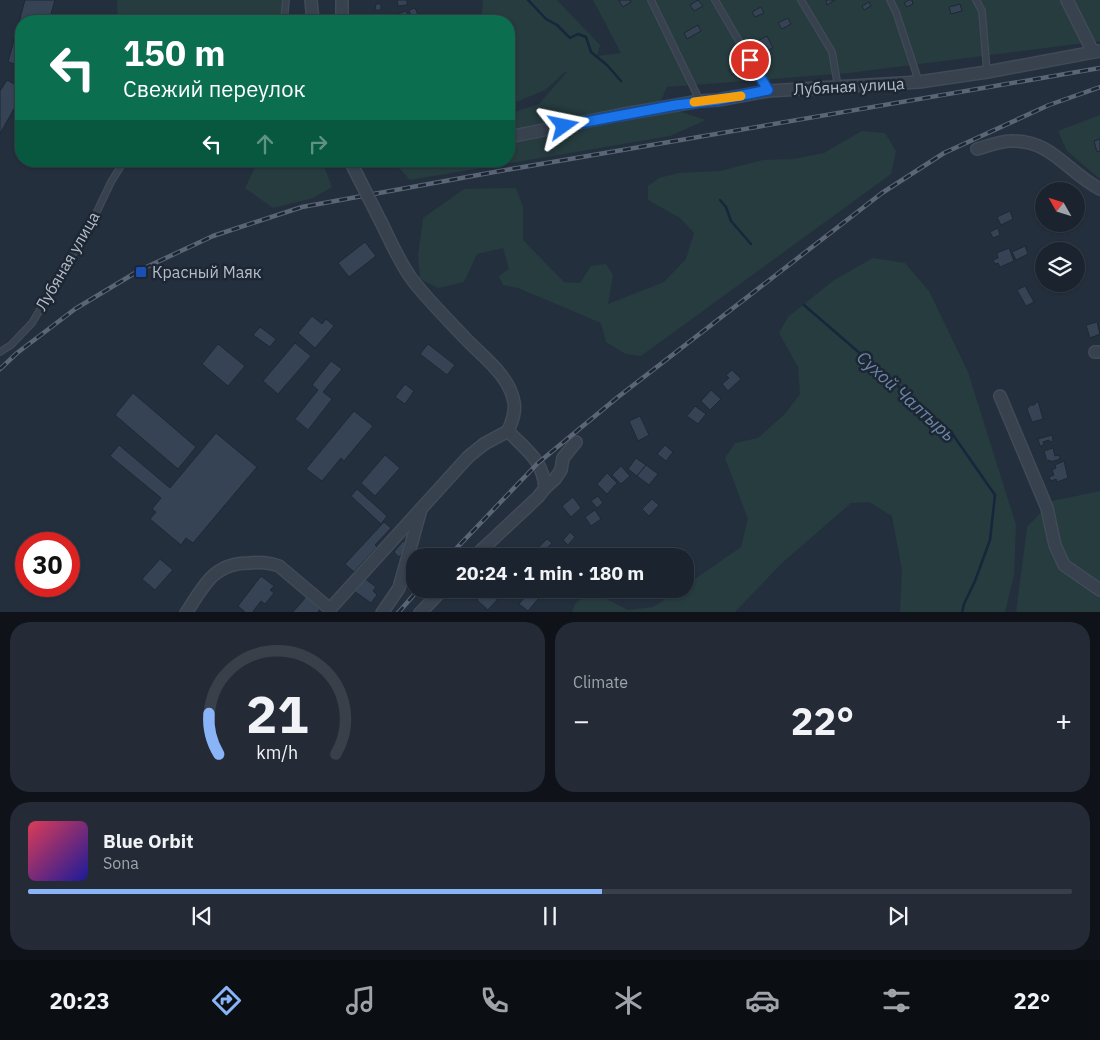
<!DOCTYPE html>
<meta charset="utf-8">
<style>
body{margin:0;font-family:"IBM Plex Sans",sans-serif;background:#242b36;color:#f1f3f6;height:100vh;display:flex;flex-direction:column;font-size:19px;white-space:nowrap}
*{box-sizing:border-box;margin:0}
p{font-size:16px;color:#a0a4aa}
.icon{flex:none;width:28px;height:28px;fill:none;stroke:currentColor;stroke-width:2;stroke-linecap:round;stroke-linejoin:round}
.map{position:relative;height:612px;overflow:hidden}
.side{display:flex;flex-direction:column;gap:10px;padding:10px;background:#0f1319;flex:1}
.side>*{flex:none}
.guide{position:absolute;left:15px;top:15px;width:500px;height:152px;border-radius:20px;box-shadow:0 1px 4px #0004,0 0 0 1px #39404a;background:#0b6e4f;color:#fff;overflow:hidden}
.needle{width:32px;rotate:309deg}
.controls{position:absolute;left:1035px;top:182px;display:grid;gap:10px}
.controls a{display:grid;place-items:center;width:50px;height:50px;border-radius:50%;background:#1b232e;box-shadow:0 1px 4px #0004,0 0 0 1px #39404a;font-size:25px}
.speed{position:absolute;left:15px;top:532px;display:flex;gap:10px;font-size:25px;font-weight:700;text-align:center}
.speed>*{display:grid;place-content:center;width:65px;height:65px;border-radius:50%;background:#1b232e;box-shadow:0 1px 4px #0004,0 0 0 1px #39404a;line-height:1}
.speed .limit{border:8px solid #d22;background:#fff;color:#111}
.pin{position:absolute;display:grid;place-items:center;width:42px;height:42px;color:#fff;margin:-21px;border:2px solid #fff;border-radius:50%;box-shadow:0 1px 5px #0007}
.me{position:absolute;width:55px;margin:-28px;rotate:78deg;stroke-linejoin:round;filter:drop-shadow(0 0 4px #0008)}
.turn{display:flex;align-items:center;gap:18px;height:105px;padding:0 25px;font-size:22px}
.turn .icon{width:65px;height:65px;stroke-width:2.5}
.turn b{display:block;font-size:35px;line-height:42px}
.lanes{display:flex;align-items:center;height:48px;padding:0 25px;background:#0003;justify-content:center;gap:25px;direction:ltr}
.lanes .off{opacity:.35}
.big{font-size:38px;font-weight:700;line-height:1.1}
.side .tile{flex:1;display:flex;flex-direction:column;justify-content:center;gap:8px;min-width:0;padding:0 18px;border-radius:20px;background:#242b36}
.side .dial{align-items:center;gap:0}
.dial svg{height:130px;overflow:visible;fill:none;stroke:#39404a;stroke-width:7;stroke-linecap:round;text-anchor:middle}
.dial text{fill:#f1f3f6;stroke:none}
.song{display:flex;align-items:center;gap:15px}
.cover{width:60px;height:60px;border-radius:8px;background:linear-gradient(135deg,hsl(350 70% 55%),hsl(240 70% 35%))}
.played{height:5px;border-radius:2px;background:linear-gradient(90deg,#8ab4f8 55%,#39404a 55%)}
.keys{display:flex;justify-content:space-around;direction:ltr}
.heat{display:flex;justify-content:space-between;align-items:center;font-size:28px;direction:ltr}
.side .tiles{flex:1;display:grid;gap:10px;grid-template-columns:1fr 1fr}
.tile:last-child{grid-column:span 2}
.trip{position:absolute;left:406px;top:548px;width:288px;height:50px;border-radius:20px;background:#1b232e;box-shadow:0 1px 4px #0004,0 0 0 1px #39404a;font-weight:700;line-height:50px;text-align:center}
.tab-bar{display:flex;height:80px;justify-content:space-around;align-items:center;background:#0b0e12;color:#a0a4aa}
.tab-bar .icon{width:35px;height:35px}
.tab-bar .on{color:#8ab4f8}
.tab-bar b{font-size:22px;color:#f1f3f6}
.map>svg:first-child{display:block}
</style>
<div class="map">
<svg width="1100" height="613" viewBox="0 0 1100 613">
<rect width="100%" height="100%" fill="#242f3e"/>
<g fill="#263c3f">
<polygon points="117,0 287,0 289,21 118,21"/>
<polygon points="483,0 557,0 600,45 597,56 621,53 593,0 1100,0 1100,41 849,73 667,87 659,105 706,120 670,136 410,180 399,168 402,161 509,161 509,114 539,104 567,72 566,71 545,90 509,105 509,21 481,21"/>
<polygon points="1100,115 1100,179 1067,151 1058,131"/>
<polygon points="862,131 885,133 896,151 891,174 641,356 626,354 606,342 601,323 518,288 503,285 499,276 509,269 503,248 477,254 464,282 438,288 420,279 418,255 423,218 464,189 516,188 523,207 523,240 564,282 580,283 591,266 606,264 613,275 608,304 664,282 686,259 694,233 680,218 648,200 648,186 659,178 678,173 720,171 763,160 793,159 824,153"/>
<polygon points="258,161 322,161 332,187 313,198 273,208 245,188"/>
<polygon points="873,258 905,263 929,291 968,372 1016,525 1014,575 1005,612 900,612 902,570 892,516 869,502 851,503 781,564 735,612 572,612 575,604 591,591 628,610 653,607 681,589 685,589 685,586 741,547 748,519 725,458 735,443 758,438 785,414 800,394 798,367 779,333 788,317 834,280"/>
<polygon points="1100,491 1100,612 1016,613 1027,527 1052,501"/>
</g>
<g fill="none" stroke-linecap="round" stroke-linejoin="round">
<g stroke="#17263c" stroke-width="2.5">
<polyline points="528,0 546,19 557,25 570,38 578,34 586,37 591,52 607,65 621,81"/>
<polyline points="720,200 726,207 731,221 751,244"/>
<polyline points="804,305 951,432 995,495 990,540 975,581 964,604 962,613"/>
</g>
</g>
<g fill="#364354" stroke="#1f2835">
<polygon points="25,0 55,0 49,21 21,21 21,66 8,62"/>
<polygon points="397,0 407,0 407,5 398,6"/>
<polygon points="621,0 630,0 631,2 623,7 619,1"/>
<polygon points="698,0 703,6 694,11 690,5"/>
<polygon points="826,0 835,0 827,5"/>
<polygon points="909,0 912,0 913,4 907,7 904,3"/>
<polygon points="869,2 871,6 864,10 862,6"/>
<polygon points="376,4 381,4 381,10 375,10"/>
<polygon points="960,4 962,11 951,14 949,7"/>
<polygon points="761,7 764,13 755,17 752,12"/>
<polygon points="415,8 418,15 421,14 423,19 418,21 413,21 409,10"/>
<polygon points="406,11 409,20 397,21 395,15"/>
<rect x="374" y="16" width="6" height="5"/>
<polygon points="788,18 791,24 782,29 778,23"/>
<polygon points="698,25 701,31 687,39 684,33"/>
<polygon points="767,36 773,48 760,55 754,43"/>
<polygon points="734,67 737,72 732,75 729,70"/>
<polygon points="7,80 21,88 21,96 0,134 0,91"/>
<polygon points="1100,139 1100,151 1097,152 1094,141"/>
<polygon points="1010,211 1013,219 1001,225 997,217"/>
<polygon points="998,228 1000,235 993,238 990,232"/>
<polygon points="1063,240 1066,250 1052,251 1050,244"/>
<polygon points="365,242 376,256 349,277 338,263"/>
<polygon points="1025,246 1028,254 1016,260 1012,252"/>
<polygon points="1009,248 1014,261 1000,267 998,263 995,264 993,260 998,258 997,253"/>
<polygon points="1047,250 1047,251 1044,251 1044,262 1041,263 1038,252"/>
<polygon points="1025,286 1034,302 1026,306 1017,290"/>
<polygon points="312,316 322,324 326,319 334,326 315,348 298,333"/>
<polygon points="1097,322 1100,334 1090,338 1086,325"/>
<polygon points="260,327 276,339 270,347 253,335"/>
<polygon points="295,343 311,356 278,394 263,381"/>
<polygon points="218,344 245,366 228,386 202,364"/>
<polygon points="428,344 455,365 447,375 420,354"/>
<polygon points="331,361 342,369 323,392 332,399 308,430 295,419 318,390 312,385"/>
<polygon points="732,370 741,379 728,391 722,384 729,378 726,375"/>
<polygon points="405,384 414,391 405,404 395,397"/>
<polygon points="711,390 721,399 710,410 701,401"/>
<polygon points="133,393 196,447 178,469 115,415"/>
<polygon points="1038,401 1043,419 1032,422 1027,409 1030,405 1034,405"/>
<polygon points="695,406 706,414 698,424 687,416"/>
<polygon points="354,411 373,426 344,461 341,458 322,481 306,469"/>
<polygon points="640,416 649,435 638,441 629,421"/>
<polygon points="216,433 257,467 193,543 186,538 181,545 150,519 156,512 152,509 161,498 110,456 119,445 170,488"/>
<polygon points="1052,435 1053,441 1050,442 1049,440 1043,442 1044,445 1040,446 1038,439"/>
<polygon points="665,445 673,452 666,461 657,454"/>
<polygon points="1053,448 1055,456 1059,455 1060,459 1050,462 1050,460 1047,461 1044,451"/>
<polygon points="385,455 400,468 375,496 361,483"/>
<polygon points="636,458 646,465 637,476 628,469"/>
<polygon points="1064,461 1068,478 1057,482 1056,479 1051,481 1049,477 1054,475 1052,470 1056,468 1055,465"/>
<polygon points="646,465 658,474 649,485 637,476"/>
<polygon points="621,466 630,476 621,484 612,475"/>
<polygon points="607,473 617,483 607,494 597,484"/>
<polygon points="357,489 387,516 381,524 351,496"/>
<polygon points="598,496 603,503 597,508 591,501"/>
<polygon points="573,497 581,508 571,517 562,506"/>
<polygon points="652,499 659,505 649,516 642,509"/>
<polygon points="595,510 601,519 591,526 585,517"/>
<polygon points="384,522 391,528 375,545 377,547 354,572 345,564"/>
<polygon points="570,532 575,537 568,545 563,540"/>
<polygon points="547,539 552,543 543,552 539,547"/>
<polygon points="403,541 409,546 399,557 394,552"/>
<polygon points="160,559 173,570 155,590 142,579"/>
<polygon points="261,576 274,586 270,590 274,593 265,604 261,601 252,613 246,613 238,606"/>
<polygon points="364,578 376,587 373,591 377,595 371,603 354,591"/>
<polygon points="495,589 512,589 504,597"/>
<polygon points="486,590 497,600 488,610 477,600"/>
<polygon points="529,592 538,599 528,611 519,604"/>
<polygon points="306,597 320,609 317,613 292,613"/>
</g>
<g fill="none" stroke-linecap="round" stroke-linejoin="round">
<defs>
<g id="service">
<polyline points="651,0 700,101"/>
<polyline points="715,0 768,91"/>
<polyline points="801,0 832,52 838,87"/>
<polyline points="890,0 896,12 919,82"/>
<polyline points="976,0 982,11 987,72"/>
<polyline points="284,21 286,0"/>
<polyline points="0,352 11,345 32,323 91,224 111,182 124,161"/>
</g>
<g id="minor">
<polyline points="311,0 313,21"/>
<polyline points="342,0 342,21"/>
<polyline points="1067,0 1093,52"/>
<polyline points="509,137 619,115 700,101 718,100 768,91 919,82 987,72 1100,51"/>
<path d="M977 149C988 146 1000 141 1011 141 1052 140 1067 172 1100 189"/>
<path d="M381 222C391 242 400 264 414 282 430 302 448 320 466 339 483 357 509 375 514 402 516 412 512 422 508 431"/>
<polyline points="1095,352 1100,352"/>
<polyline points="1000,396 1047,508 1055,545 1064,565 1100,590"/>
<polyline points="545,488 555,479 561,470 563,458 576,442"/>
<path d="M475 556 538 497 545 488C543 460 527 451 508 431"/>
<path d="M186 613C204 586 213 563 249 563 260 562 268 562 279 566L330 609 468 457 484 444 508 431"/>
<polyline points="382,613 399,588 421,509"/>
<polyline points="420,613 443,589"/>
</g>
</defs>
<use href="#service" stroke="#414a57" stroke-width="8"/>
<use href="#minor" stroke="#414a57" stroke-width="14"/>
<use href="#service" stroke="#38414e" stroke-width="5.5"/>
<use href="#minor" stroke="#38414e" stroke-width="11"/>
<defs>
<g id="rail">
<polyline points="0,369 17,353 75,309 140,270 213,236 302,207 500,171 1100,68"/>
<polyline points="449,556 538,463 618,397 882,193 944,153 1049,105 1100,87"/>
<polyline points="398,613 419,589"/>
</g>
</defs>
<use href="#rail" stroke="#5a6575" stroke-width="4.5"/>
<use href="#rail" stroke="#1d2633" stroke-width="2.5" stroke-dasharray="8" stroke-linecap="butt"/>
<defs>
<polyline id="minor-bridge" points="350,161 381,222"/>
</defs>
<use href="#minor-bridge" stroke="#414a57" stroke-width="14" stroke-linecap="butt"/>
<use href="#minor-bridge" stroke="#38414e" stroke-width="11"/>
</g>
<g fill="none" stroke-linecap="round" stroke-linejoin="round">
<defs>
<polyline id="route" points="564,126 676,105 718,100 768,90 750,60"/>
</defs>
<use href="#route" stroke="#114b97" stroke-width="12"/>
<use href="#route" stroke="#1a73e8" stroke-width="9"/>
<polyline stroke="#f59e0b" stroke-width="9" points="694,102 741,96"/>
</g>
<rect fill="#1a4fb4" stroke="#1d2633" stroke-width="2" x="135" y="266" width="12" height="12" rx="2.5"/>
<g text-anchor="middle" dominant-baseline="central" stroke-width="5" stroke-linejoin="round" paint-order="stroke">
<g font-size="16" fill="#b4bcc9" stroke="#1d2633">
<text transform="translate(849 86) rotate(-3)">Лубяная улица</text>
<text transform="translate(67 261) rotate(-60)">Лубяная улица</text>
</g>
<g font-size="16" fill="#b4bcc9" stroke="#1d2633" text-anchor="start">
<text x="152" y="272">Красный Маяк</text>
</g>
<g font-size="18" font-style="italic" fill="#6d86a8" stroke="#1d2633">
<text transform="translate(906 396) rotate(42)">Сухой Чалтырь</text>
</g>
</g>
</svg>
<div class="controls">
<a><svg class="needle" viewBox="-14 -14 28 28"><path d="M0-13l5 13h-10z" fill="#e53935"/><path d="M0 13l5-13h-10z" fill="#a0a4aa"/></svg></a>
<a><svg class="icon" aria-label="layers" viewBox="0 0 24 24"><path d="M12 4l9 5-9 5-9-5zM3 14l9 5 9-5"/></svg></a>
</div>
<div class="speed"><div class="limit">30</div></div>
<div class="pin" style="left:750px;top:60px;background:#d93025"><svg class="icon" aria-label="arrive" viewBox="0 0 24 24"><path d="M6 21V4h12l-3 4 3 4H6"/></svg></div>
<svg class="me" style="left:564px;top:126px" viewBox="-20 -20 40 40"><path d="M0-17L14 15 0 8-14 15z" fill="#1a73e8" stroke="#fff" stroke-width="4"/></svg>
<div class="trip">20:24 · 1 min · 180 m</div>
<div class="guide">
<div class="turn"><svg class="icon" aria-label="left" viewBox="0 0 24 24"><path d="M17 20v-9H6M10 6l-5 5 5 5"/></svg><div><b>150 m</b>Свежий переулок</div></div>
<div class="lanes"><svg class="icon" aria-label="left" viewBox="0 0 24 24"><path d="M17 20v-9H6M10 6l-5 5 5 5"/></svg><svg class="icon off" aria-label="ahead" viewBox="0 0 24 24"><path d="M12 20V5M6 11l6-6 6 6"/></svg><svg class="icon off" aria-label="right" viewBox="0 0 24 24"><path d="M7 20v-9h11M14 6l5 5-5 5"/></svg></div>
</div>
</div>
<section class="side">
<div class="tiles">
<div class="tile dial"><svg viewBox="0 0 100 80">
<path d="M14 69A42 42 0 1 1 86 69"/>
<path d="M14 69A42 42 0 0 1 8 44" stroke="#8ab4f8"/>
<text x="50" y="56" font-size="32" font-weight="700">21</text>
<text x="50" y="72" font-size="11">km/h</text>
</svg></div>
<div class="tile"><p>Climate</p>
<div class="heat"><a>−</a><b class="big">22°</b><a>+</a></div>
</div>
<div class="tile">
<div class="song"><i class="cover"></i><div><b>Blue Orbit</b><p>Sona</p></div></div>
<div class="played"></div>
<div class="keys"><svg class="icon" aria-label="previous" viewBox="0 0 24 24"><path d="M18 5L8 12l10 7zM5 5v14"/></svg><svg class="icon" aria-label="pause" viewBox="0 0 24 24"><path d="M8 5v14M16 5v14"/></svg><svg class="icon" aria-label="next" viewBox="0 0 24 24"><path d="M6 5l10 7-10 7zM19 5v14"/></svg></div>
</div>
</div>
</section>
<nav class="tab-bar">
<b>20:23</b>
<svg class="icon on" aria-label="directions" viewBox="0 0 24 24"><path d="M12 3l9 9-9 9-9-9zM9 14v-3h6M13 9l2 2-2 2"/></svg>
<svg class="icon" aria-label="music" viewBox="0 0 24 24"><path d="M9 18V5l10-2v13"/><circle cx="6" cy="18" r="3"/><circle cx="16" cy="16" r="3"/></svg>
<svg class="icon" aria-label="phone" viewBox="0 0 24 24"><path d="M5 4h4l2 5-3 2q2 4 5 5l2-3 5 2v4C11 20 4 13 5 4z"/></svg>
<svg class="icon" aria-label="climate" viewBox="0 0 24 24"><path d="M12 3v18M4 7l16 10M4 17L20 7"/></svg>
<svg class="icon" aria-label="car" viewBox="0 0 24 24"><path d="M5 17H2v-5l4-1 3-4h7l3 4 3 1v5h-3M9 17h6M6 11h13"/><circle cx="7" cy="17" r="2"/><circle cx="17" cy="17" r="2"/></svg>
<svg class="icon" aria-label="filters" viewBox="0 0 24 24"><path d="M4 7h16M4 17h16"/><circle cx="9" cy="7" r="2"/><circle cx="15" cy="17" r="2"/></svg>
<b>22°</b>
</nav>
